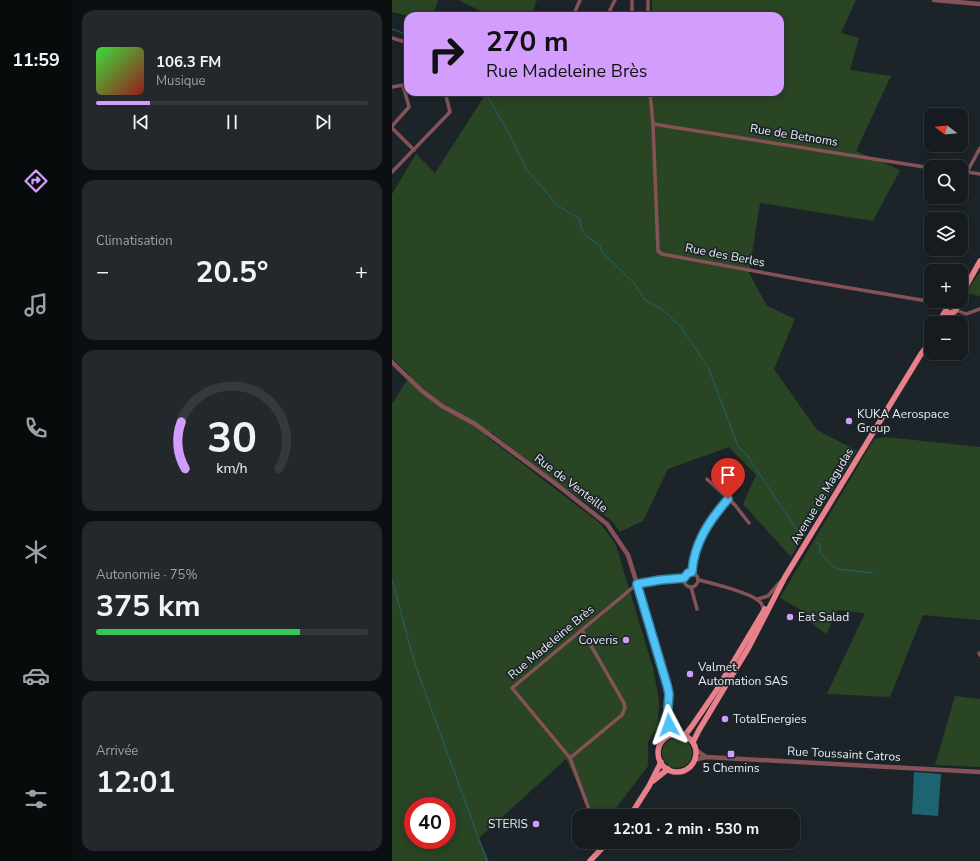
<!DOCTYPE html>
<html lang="fr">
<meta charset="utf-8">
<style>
body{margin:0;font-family:"Nunito Sans",sans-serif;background:#22282c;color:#f1f3f6;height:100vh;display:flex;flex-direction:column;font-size:15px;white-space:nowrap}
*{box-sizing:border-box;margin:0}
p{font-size:13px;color:#9da1a4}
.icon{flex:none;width:22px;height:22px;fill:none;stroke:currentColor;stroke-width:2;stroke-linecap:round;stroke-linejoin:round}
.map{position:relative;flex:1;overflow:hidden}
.drawer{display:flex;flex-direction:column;gap:10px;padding:10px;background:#0c0f11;width:320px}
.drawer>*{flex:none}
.guide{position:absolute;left:12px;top:12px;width:380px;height:84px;border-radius:12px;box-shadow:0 2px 10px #0003,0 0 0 1px #34393d;background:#d29dfd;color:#111;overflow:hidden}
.needle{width:26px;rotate:286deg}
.controls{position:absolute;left:532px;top:108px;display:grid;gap:8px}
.controls a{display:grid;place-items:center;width:44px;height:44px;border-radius:8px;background:#151b1f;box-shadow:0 2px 10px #0003,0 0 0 1px #34393d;font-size:20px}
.speed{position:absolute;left:12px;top:797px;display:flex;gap:8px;font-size:20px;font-weight:700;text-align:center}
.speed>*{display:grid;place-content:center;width:52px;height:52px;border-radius:50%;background:#151b1f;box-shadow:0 2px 10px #0003,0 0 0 1px #34393d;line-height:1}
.speed .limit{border:6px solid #d22;background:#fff;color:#111}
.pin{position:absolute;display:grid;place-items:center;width:34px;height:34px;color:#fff;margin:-41px -17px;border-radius:50% 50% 50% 0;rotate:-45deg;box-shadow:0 0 4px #0007}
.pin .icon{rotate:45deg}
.me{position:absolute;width:44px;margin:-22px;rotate:356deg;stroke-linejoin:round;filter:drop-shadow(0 0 3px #0008)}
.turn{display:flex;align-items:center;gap:14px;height:84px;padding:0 16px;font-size:18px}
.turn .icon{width:52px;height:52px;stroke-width:2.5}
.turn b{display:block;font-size:28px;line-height:34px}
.big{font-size:30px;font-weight:700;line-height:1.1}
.drawer .widget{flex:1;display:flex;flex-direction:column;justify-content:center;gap:6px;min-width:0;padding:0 14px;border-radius:12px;background:#22282c}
.drawer .dial{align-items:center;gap:0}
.dial svg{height:104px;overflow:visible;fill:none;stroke:#34393d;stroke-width:7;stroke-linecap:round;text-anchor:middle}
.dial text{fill:#f1f3f6;stroke:none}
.song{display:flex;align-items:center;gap:12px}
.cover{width:48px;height:48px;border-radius:6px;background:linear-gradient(135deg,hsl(120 70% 55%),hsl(0 70% 35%))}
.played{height:4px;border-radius:2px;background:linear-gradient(90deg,#d29dfd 20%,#34393d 20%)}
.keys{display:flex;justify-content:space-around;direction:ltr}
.heat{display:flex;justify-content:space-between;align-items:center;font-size:22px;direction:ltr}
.charge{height:6px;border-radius:3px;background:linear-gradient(90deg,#34c759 75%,#34393d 0)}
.trip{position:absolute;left:180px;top:809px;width:228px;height:40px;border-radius:12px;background:#151b1f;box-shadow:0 2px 10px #0003,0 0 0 1px #34393d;font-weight:700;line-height:40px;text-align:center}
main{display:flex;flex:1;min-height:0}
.tab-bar{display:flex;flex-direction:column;width:72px;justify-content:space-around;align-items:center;background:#080b0c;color:#9da1a4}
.tab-bar .icon{width:28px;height:28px}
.tab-bar .active{color:#d29dfd}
.tab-bar b{font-size:18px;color:#f1f3f6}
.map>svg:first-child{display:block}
</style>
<main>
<nav class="tab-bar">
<b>11:59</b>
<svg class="icon active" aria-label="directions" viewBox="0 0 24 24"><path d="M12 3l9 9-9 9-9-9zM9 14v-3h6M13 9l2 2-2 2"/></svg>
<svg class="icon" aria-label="music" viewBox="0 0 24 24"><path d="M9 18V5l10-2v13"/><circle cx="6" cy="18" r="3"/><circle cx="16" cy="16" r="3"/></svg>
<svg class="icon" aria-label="phone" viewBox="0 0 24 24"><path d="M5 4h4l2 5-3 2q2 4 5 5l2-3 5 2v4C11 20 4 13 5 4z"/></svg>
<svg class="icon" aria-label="climate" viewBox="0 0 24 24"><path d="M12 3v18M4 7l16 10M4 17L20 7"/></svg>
<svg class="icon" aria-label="car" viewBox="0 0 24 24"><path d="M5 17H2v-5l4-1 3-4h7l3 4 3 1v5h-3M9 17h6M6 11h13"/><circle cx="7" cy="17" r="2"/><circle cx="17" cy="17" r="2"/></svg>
<svg class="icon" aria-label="filters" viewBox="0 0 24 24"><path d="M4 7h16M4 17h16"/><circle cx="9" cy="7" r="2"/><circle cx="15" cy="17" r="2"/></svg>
</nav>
<section class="drawer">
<div class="widget">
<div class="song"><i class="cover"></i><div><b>106.3 FM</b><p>Musique</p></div></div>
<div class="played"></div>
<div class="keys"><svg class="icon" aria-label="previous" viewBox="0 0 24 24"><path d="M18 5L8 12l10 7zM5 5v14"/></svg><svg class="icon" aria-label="pause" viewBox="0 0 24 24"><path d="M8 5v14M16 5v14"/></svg><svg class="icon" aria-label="next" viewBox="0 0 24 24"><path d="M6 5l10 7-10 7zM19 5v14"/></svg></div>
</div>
<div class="widget"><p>Climatisation</p>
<div class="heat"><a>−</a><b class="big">20.5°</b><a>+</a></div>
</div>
<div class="widget dial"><svg viewBox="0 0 100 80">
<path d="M14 69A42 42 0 1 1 86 69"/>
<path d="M14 69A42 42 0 0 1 11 33" stroke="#d29dfd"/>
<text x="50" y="56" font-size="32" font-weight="700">30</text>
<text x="50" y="72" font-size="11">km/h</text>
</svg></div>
<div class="widget"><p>Autonomie · 75%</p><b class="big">375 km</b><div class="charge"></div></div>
<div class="widget"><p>Arrivée</p><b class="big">12:01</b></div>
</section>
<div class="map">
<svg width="588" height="861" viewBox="0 0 588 861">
<rect width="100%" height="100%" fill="#1c2429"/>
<g fill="#2a4523" fill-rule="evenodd">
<polygon points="0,0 46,0 41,16 16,16 0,12"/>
<polygon points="67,0 145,0 139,16 91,16 92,13"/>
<path d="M260 0H464L449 33 467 38 458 70 499 76 464 151 508 170 481 221 368 203 357 273 375 306 403 319 382 369 425 430 462 449 465 451 399 557 351 504 364 475 337 447 276 469 251 521 228 532 220 521 166 483 99 432 94 436 209 524 224 545 261 668 267 700 266 729 265 728 256 742V766L218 816H201L174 759 87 838 97 861H0V404L18 375 0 358V194L24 154 43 173 93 95 91 92H252L261 97 262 92H388V16H260ZM21 806H55V840H21Z"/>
<polygon points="588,272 588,296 573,293"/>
<polygon points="494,437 588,447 588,620 531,615 498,697 435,694 473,613 446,610 434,634 415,619 413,612 388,598 482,439"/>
<polygon points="563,696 588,699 588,767 543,765"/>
<circle cx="285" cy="753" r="15"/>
</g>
<polygon fill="#1d6372" points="522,772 549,774 546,816 520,814"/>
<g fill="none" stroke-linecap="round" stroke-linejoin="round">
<g stroke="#1d6372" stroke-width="1">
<polyline points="0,29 16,35"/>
<polyline points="93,92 119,137 134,169 166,206 188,219 189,227 193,235 208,246 210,252 217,259 241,282 253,300 271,310 289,327 316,367 346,446 354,454 407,533 413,536"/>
<polyline points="424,543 429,545 427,551 440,566 446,569 481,573"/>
<polyline points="0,579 20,654 29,681 95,861"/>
</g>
<g stroke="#855357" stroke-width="3.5">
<polyline points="223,0 218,10 220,15 223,16"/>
<polyline points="256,0 256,16"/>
<polyline points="181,16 188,0"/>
<polyline points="240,16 240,0"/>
<polyline points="0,38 16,43"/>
<polyline points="0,87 11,85 17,107 0,126"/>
<polyline points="258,92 261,124 266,251 270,254 422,282 547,303 554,305"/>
<polyline points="261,124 539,168"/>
<polyline points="0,128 22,150"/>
<polyline points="569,171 588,174"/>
<polyline points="0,172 58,112 53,92"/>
<polyline points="575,172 588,148"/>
<polyline points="564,310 574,314 588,309"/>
<polyline points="315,479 343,505 357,523"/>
<path d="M300 572C302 543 317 521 336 499"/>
<circle cx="299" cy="580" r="7"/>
<path d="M307 580C319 583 362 593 369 603 371 605 371 609 372 612"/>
<polyline points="299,587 305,609"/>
<polyline points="366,599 376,596 389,581"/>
<polyline points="587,653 588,655"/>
<polyline points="178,758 230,715 233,708 232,703 190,630"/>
<polyline points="199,815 178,758 120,688 245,584 268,580 292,579"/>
</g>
<g stroke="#855357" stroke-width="4.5">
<polyline points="542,0 588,4"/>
<polyline points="0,362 30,391 50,406 83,424 98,435 164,484 215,524 236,555 271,667 277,694 275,717 276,736"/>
<polyline points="276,723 284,734"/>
<polyline points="304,750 314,757"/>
<polyline points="302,760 314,757 588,772"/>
</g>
<g stroke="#e8818b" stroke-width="5.5">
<polyline points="569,295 588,261"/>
<polyline points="558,313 562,312 564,310 564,304 566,301"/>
<polyline points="546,323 554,310 555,303 560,301"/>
<polyline points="551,323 558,313"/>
<circle cx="285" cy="753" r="19"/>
<polyline points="293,735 300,726 324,691 373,609"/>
<polyline points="301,742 307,730 357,647 393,577 529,354 539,341"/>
<polyline points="261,781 276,769"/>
<polyline points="238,816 257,786 269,762"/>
<polyline points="198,861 216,842"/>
</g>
</g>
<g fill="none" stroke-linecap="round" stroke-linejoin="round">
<defs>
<path id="route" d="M277 725 275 722 277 694 275 685 245 584 268 580 292 578 296 573 300 572C302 543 317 521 336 499"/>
</defs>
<use href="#route" stroke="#337fa1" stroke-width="10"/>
<use href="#route" stroke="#4fc3f7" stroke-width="7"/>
</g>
<g fill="#d29dfd" stroke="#1c2429" stroke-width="1.5">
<circle cx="457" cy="421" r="4"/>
<circle cx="398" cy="617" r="4"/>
<circle cx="234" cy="640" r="4"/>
<circle cx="298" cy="674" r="4"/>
<circle cx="333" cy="719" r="4"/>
<rect x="335" y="750" width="8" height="8" rx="2"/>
<circle cx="144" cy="824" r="4"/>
</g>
<g text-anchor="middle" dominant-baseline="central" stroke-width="3.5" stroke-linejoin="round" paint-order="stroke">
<g font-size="12" fill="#e7ecf0" stroke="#1c2429">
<text transform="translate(402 135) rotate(9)">Rue de Betnoms</text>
<text transform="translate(333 255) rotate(11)">Rue des Berles</text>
<text transform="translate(179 483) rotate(37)">Rue de Venteille</text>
<text transform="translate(430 496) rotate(-59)">Avenue de Magudas</text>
<text transform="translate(159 642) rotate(-40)">Rue Madeleine Brès</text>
<text transform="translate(452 754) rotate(3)">Rue Toussaint Catros</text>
</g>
<g font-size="12" fill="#e7ecf0" stroke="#1c2429" text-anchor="start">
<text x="465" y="414">KUKA Aerospace<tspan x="465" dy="14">Group</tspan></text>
<text x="406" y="617">Eat Salad</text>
<text x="226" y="640" text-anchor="end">Coveris</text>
<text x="306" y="667">Valmet<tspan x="306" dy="14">Automation SAS</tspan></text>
<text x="341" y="719">TotalEnergies</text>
<text x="339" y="768" text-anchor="middle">5 Chemins</text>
<text x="136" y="824" text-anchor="end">STERIS</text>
</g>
</g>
</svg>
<div class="controls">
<a><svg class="needle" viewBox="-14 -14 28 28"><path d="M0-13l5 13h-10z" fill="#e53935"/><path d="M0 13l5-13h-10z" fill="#9da1a4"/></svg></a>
<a><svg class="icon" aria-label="search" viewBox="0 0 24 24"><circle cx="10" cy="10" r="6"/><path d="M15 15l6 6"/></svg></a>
<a><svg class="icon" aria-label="layers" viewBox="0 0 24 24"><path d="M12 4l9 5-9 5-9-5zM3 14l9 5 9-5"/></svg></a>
<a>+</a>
<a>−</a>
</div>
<div class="speed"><div class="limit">40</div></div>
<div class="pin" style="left:336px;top:499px;background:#d93025"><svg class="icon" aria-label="arrive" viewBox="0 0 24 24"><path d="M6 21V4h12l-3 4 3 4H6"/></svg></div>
<svg class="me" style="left:277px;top:725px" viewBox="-20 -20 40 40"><path d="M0-17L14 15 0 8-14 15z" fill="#4fc3f7" stroke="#fff" stroke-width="4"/></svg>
<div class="trip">12:01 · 2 min · 530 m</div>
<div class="guide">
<div class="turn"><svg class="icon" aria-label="right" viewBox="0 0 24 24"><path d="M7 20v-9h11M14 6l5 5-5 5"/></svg><div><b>270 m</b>Rue Madeleine Brès</div></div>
</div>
</div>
</main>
